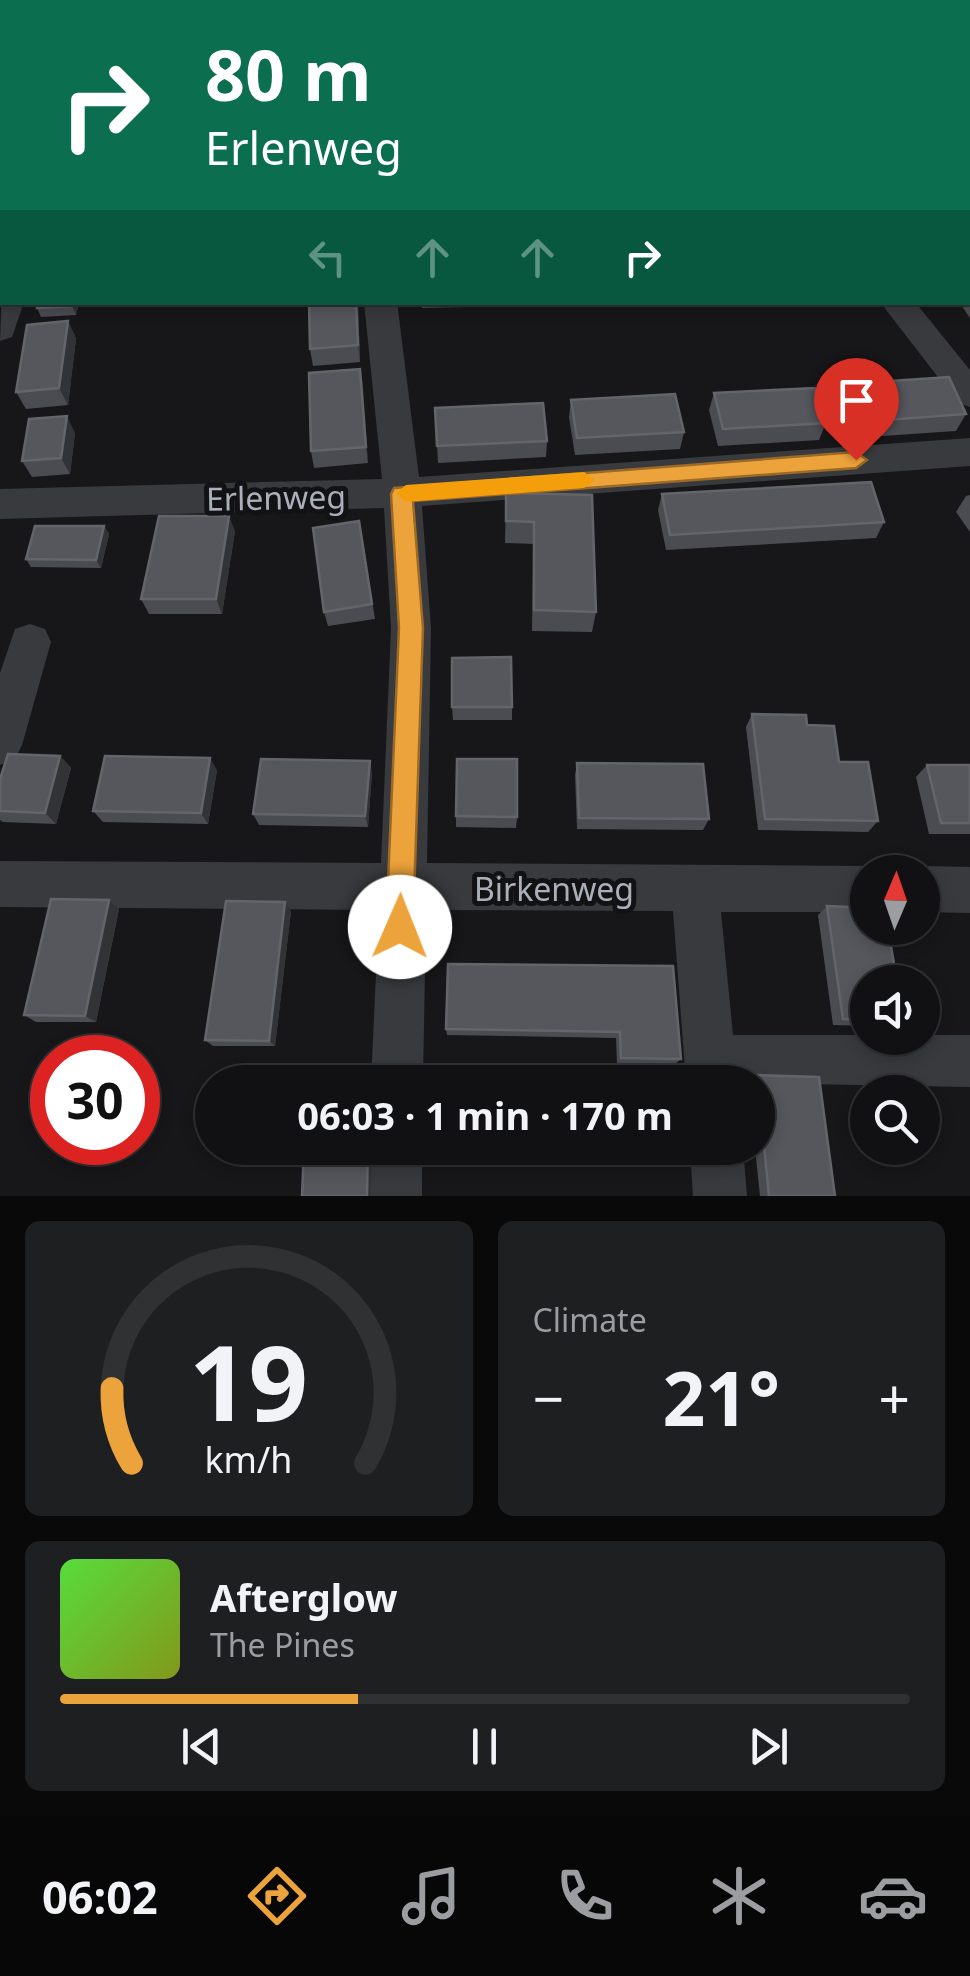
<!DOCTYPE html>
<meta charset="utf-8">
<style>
body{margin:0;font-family:"Noto Sans",sans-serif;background:#1e1f21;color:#f1f3f6;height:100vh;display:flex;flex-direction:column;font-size:38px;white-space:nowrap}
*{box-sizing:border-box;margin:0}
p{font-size:32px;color:#9c9da0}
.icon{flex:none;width:55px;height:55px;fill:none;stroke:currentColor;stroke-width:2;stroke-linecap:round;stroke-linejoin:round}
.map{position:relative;height:1196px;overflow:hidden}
.panel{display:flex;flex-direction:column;gap:25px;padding:25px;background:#09090a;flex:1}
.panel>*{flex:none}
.banner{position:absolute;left:0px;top:0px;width:970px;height:305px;box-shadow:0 5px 15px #0003,0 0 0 2px #303133;background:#0b6e4f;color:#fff;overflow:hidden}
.needle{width:65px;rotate:2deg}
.controls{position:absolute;left:850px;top:855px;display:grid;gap:20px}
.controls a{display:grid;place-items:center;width:90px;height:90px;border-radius:50%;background:#111113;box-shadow:0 5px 15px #0003,0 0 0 2px #303133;font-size:50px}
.speed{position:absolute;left:30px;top:1035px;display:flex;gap:20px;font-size:50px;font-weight:700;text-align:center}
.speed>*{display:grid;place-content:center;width:130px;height:130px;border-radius:50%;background:#111113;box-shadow:0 5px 15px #0003,0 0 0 2px #303133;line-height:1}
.speed .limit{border:15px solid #d22;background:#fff;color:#111}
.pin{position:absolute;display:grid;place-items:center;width:85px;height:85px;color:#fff;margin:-102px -42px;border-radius:50% 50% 50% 0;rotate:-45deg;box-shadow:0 0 10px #0007}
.pin .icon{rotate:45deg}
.me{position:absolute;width:110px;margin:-55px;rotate:1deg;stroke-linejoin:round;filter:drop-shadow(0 0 8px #0008)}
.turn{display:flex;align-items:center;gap:35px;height:210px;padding:0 40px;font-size:45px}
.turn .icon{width:130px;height:130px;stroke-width:2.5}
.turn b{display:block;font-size:70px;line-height:85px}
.lanes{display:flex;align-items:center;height:95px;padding:0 40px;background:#0003;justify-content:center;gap:50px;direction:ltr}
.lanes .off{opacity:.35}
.big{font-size:75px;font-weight:700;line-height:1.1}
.panel .card{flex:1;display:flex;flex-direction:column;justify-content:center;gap:15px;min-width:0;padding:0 35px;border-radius:15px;background:#1e1f21}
.panel .dial{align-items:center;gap:0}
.dial svg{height:260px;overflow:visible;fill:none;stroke:#303133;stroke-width:7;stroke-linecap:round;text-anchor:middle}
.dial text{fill:#f1f3f6;stroke:none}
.song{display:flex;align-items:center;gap:30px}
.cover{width:120px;height:120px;border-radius:15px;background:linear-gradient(135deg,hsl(110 70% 55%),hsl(70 70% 35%))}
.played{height:10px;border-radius:5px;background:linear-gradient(90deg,#eda33b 35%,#303133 35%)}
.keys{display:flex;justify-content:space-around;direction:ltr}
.heat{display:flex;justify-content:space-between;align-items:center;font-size:55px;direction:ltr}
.panel .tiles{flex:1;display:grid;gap:25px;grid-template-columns:1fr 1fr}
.card:last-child{grid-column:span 2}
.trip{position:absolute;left:195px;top:1065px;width:580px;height:100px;border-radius:50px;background:#111113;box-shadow:0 5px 15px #0003,0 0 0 2px #303133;font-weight:700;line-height:100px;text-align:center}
.tab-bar{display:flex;height:160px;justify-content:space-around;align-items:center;background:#070708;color:#9c9da0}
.tab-bar .icon{width:70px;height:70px}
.tab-bar .on{color:#eda33b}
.tab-bar b{font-size:45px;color:#f1f3f6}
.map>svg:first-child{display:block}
</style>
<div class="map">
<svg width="970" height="1196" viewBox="0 0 970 1196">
<rect width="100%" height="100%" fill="#171719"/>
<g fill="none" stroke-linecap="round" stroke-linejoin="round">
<g fill="#383a3e" fill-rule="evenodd">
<polygon points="323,0 349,0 351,2 325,2"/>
<polygon points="674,0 700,0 702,2 676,2"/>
<rect x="935" y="0" width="26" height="2"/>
<polygon points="2,292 2,302 24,302 12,337 0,341"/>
<polygon points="364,302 397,302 419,477 970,438 970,466 422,506 431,628 427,863 868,866 885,872 868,872 868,912 721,912 733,1035 970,1035 970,1087 686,1082 673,911 426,910 423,1082 371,1082 379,910 0,907 0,861 381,863 391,628 384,508 0,519 0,489 382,479"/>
<polygon points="880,302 915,302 970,370 970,407 958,403"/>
<polygon points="30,624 45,629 51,642 22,745 15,759 0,765 0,673 15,629"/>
<polygon points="922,866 970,867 970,913 922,912 922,872 905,872"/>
<polygon points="369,1148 422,1148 422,1196 368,1196"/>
<polygon points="690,1148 743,1148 747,1196 693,1196"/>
</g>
</g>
<g fill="#4b4c51">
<polygon points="268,0 315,0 316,2 271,2"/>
<polygon points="970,111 970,176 968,173 968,116"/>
<polygon points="968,207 970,207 970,318 959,302 968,302"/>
<polygon points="38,302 79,302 76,315 41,317 37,308"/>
<polygon points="309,302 358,302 360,362 313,366 310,349"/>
<polygon points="422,302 469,302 469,307 422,308"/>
<polygon points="496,302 538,302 496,304"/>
<polygon points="571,302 619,302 619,304 571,305"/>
<polygon points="68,321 76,339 68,405 26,409 16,392"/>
<polygon points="360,369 368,463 314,468 311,451"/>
<polygon points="846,384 966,414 956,431 853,438 839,401"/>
<polygon points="714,393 826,423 819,440 718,446 709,410"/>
<polygon points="571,400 684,432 680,449 575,455 569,417"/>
<polygon points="435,408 547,441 546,457 438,463"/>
<polygon points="75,433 70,474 32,477 22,461"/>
<polygon points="506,493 592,495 596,612 592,632 532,631 533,544 505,543"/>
<polygon points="662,494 884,522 876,538 666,550 658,510"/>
<polygon points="970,495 970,532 956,512 966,496"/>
<polygon points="359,521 375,619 328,626 324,612"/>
<polygon points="104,526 109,534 101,568 31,567 26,559"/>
<polygon points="235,531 222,614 149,614 141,599"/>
<polygon points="452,707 512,707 512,720 453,720"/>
<polygon points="752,714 807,725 839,762 878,821 868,832 758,830 746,727"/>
<polygon points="60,756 71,768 56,824 3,822 0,820 0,779"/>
<polygon points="577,763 709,819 703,830 577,829 575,775"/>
<polygon points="927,765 970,765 970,834 929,834 916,777"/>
<polygon points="217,770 208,824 103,822 93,811"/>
<polygon points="372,773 368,827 259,825 253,814"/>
<polygon points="456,816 517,817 516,828 456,827"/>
<polygon points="109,900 119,909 96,1022 36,1022 24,1015"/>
<polygon points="827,906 868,982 868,1026 833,1025 818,915"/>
<polygon points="291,911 275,1046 213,1046 205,1040"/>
<polygon points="673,966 681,1059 675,1064 617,1064 616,1038 447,1035 446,1029"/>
<polygon points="757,1075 835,1196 760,1196 755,1148 758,1148 758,1082 749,1082 749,1080"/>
</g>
<g fill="#323336">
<polygon points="285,0 315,0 316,2 285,2"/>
<polygon points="372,0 394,0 384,2 372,2"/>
<polygon points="923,0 934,0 933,2 907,2"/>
<rect x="968" y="74" width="2" height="17"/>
<polygon points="73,302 79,302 76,315 72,306"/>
<polygon points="356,302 358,302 360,362 358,345"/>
<polygon points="68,321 76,339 68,405 59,388"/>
<polygon points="360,369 363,386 368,463 366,447"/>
<polygon points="67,416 75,433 70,474 61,458"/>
<polygon points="229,516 235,531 222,614 216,599"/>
<polygon points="104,526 109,534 101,568 96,560"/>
<polygon points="60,756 71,768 56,824 45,813"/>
<polygon points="210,758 217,770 208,824 201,813"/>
<polygon points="370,761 372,773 368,827 365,816"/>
<polygon points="109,900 119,909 96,1022 85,1016"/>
<polygon points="285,902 291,911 275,1046 269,1041"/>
<polygon points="368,1148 372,1148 370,1196 367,1196"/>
</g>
<g fill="#55575c" stroke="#63656b" stroke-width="2.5">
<rect x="397" y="0" width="79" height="2"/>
<polygon points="630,0 670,0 671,1 631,2"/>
<polygon points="822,0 923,0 907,2 824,2"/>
<polygon points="970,46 970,74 968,74 968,47"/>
<rect x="0" y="133" width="2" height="24"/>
<polygon points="0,175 2,175 2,196 0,201"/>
<polygon points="968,207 970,207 970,248 968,245"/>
<polygon points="38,302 73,302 72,306 37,308"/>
<polygon points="309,302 356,302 358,345 310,349"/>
<polygon points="68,321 59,388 16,392 27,325"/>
<polygon points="360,369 366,447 311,451 309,373"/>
<polygon points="949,377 966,414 861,422 846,384"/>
<polygon points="815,388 826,423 723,429 714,393"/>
<polygon points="675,394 684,432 577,438 571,400"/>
<polygon points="543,403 547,441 437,446 435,408"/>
<polygon points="67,416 61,458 22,461 29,419"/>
<polygon points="871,482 884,522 670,535 662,494"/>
<polygon points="506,493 592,495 596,612 534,610 534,522 506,521"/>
<polygon points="159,516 229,516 216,599 141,599"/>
<polygon points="359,521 372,604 324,612 313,528"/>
<polygon points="35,526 104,526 96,560 26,559"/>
<polygon points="511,657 512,707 452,707 452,658"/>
<polygon points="752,714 806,715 807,725 834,726 839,762 868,762 878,821 765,819"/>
<polygon points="8,754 60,756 45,813 0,811 0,779"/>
<polygon points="105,756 210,758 201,813 93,811"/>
<polygon points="261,759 370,761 365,816 253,814"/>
<polygon points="457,759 517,759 517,817 456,816"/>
<polygon points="577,763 703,764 709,819 579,818"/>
<polygon points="927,765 970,765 970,823 941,823"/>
<polygon points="51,899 109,900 85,1016 24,1015"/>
<polygon points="226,901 285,902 269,1041 205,1040"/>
<polygon points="827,906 868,908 868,928 888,928 897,982 868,982 868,1020 843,1019"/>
<polygon points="448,964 673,966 681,1059 621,1058 620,1032 446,1029"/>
<polygon points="757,1075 819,1077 835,1196 769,1196"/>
<polygon points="370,1078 370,1082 308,1082 308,1080"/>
<polygon points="304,1148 368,1148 367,1196 302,1196"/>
</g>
<polygon fill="#eda33b" stroke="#9a6a26" stroke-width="2.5" points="856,452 867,460 856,468 413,501 423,628 413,927 409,937 400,941 390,937 386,927 399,628 391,494 394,488"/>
<polygon fill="#f59e0b" points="584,472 595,480 584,488 406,502 396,493 406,485"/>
<g text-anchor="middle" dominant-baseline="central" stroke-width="10" stroke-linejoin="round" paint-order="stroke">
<g font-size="32" fill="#aaafb9" stroke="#121214">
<text transform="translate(276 497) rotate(-1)">Erlenweg</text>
<text x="554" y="888">Birkenweg</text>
</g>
</g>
</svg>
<div class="controls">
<a><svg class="needle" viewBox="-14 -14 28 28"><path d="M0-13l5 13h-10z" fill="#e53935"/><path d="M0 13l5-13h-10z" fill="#9c9da0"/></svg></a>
<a><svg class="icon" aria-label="sound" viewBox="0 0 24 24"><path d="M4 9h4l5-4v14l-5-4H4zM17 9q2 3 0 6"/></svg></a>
<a><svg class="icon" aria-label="search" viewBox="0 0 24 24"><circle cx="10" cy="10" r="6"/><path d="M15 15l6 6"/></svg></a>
</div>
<div class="speed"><div class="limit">30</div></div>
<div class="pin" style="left:856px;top:460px;background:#d93025"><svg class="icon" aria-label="arrive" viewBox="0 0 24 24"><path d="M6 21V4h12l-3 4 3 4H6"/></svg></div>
<svg class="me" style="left:400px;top:927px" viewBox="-20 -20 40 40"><circle r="19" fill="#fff"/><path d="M0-13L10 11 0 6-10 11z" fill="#eda33b"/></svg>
<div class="trip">06:03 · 1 min · 170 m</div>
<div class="banner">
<div class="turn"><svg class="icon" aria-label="right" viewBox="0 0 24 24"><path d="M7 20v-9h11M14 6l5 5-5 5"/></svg><div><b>80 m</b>Erlenweg</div></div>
<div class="lanes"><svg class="icon off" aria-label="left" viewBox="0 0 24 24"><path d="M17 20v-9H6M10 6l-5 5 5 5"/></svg><svg class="icon off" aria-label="ahead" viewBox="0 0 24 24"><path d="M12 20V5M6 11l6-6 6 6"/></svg><svg class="icon off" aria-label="ahead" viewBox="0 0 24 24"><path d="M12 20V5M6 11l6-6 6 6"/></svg><svg class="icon" aria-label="right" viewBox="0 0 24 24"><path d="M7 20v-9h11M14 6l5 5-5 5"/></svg></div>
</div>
</div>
<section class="panel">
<div class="tiles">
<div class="card dial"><svg viewBox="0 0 100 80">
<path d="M14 69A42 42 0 1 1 86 69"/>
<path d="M14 69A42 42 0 0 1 8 46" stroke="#eda33b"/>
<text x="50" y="56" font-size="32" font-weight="700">19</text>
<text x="50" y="72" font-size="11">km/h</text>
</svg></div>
<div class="card"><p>Climate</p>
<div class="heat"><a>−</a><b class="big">21°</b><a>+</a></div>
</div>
<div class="card">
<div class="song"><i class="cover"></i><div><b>Afterglow</b><p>The Pines</p></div></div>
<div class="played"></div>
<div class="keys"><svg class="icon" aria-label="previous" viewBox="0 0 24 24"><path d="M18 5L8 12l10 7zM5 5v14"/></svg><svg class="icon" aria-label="pause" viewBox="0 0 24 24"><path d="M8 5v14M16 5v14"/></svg><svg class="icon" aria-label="next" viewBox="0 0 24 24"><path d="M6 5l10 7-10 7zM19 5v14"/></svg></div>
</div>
</div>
</section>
<nav class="tab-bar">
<b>06:02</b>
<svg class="icon on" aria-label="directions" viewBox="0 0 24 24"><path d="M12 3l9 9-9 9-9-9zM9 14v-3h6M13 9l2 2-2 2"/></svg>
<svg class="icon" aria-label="music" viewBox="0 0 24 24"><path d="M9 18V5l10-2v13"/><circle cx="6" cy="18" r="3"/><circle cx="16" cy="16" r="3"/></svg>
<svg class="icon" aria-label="phone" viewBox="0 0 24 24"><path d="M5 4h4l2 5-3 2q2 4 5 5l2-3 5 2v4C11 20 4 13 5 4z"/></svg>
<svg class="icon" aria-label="climate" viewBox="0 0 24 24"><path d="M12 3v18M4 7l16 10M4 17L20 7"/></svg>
<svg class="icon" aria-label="car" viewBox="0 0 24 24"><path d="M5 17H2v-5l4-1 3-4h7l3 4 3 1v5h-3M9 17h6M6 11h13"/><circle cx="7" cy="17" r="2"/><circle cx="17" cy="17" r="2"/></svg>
</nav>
